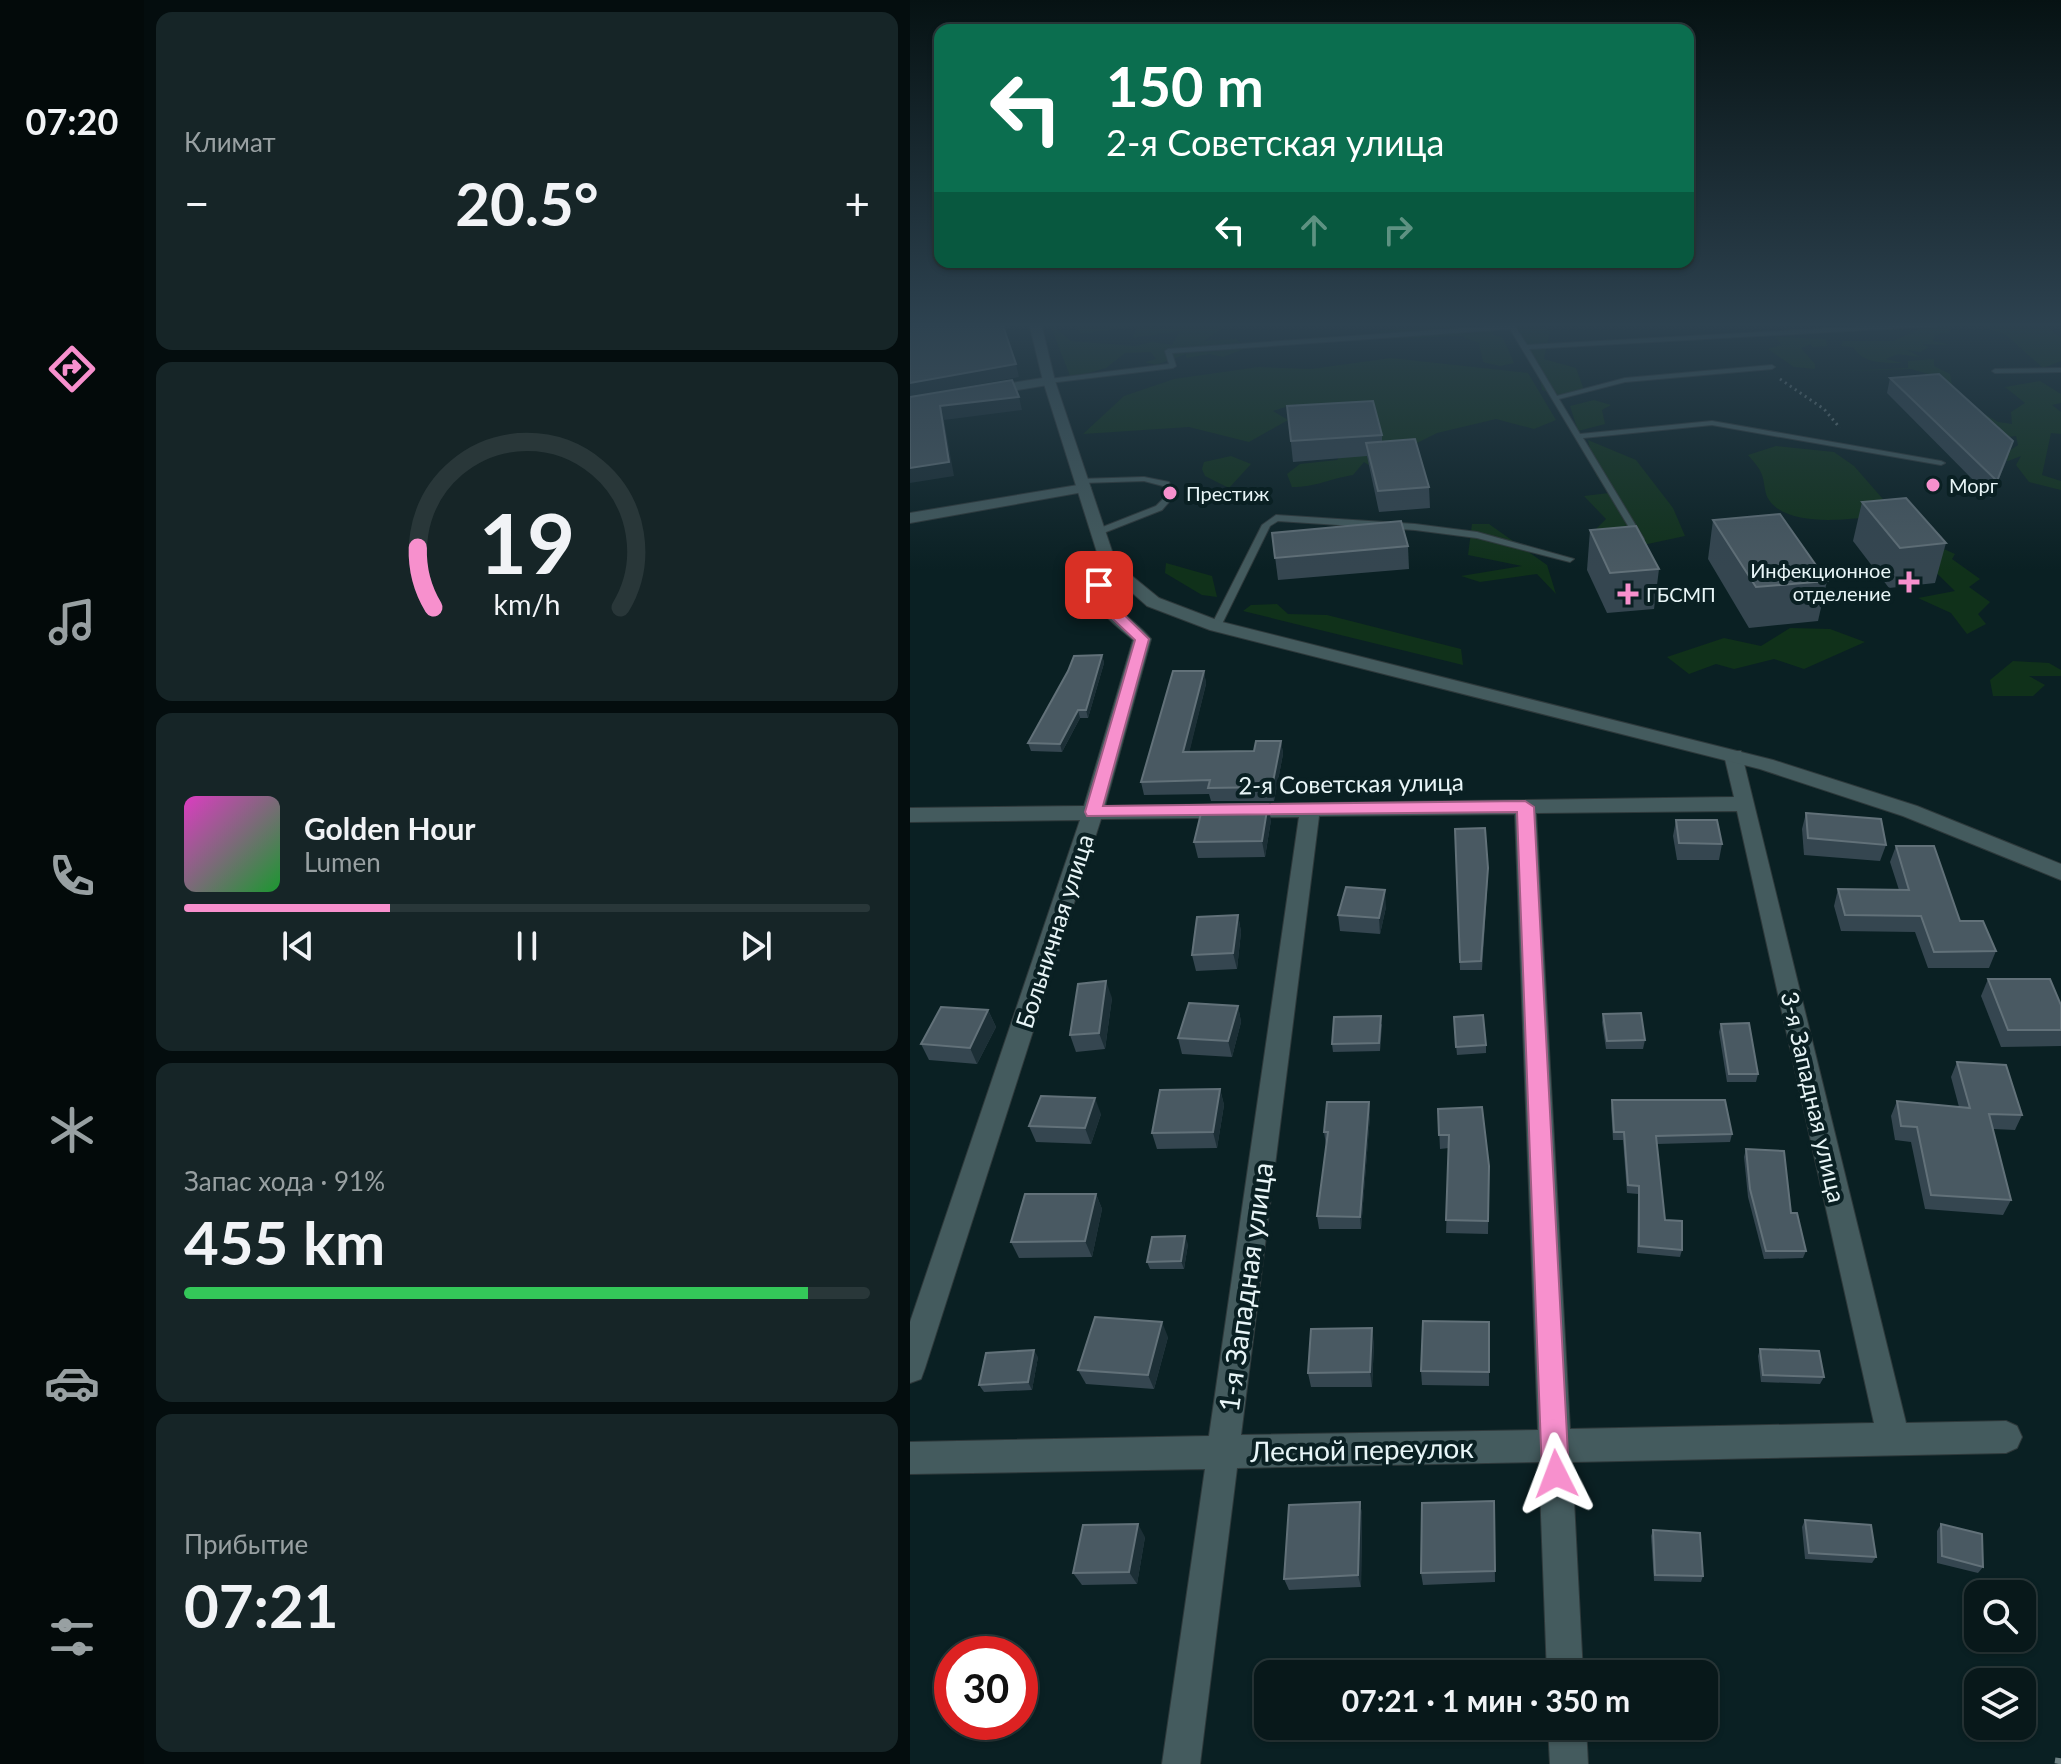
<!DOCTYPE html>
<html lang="ru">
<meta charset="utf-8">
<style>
body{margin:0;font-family:Lato,sans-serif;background:#162527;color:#f1f3f6;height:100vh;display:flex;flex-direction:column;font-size:30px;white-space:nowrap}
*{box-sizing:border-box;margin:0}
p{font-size:26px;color:#98a0a2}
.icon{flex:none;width:44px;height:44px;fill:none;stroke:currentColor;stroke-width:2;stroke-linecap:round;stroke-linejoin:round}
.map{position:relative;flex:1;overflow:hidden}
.details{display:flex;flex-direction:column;gap:12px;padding:12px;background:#040d0e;width:766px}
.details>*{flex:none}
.banner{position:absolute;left:24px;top:24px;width:760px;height:244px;border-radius:16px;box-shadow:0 2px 6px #0004,0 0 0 2px #293739;background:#0b6e4f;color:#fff;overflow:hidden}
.controls{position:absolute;left:1054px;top:1580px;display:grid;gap:16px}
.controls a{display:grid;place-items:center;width:72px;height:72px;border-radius:16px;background:#08181a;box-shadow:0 2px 6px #0004,0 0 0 2px #293739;font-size:40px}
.speed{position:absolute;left:24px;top:1636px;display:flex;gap:16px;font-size:40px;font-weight:700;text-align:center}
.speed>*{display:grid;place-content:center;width:104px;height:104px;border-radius:50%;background:#08181a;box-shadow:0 2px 6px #0004,0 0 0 2px #293739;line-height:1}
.speed .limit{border:12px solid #d22;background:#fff;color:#111}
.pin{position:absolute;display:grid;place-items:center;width:68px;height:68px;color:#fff;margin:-34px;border-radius:16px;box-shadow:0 4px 12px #0006}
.me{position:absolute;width:88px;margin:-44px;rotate:357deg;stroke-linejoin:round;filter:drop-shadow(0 0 6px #0008)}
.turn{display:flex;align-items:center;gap:28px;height:168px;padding:0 40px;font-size:36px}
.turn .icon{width:104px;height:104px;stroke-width:2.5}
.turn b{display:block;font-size:56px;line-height:68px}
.lanes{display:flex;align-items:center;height:76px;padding:0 40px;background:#0003;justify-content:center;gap:40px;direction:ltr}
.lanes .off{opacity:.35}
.big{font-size:60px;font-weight:700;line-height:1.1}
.details .widget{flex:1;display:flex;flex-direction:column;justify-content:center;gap:12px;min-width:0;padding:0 28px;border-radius:16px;background:#162527}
.details .dial{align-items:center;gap:0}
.dial svg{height:208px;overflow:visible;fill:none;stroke:#293739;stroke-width:7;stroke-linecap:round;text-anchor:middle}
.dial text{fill:#f1f3f6;stroke:none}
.song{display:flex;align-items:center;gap:24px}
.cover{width:96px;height:96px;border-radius:12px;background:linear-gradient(135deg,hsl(310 70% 55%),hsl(130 70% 35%))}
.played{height:8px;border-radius:4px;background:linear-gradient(90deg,#f790cd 30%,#293739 30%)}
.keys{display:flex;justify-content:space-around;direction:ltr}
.heat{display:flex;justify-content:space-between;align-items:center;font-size:44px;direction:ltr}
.charge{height:12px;border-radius:6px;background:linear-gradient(90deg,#34c759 91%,#293739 0)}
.trip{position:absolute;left:344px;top:1660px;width:464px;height:80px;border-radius:16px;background:#08181a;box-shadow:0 2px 6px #0004,0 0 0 2px #293739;font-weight:700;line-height:80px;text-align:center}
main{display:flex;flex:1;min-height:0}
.tab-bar{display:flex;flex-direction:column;width:144px;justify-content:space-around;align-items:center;background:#030a0a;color:#98a0a2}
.tab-bar .icon{width:56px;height:56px}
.tab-bar .selected{color:#f790cd}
.tab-bar b{font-size:36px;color:#f1f3f6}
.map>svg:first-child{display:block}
</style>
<main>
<nav class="tab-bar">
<b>07:20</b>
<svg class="icon selected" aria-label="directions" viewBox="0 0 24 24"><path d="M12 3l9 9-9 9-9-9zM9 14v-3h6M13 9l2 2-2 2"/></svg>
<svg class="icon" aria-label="music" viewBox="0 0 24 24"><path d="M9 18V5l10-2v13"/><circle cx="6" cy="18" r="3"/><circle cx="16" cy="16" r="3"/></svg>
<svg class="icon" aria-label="phone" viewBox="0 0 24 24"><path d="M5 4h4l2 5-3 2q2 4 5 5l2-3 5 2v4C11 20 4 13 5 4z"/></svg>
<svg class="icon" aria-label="climate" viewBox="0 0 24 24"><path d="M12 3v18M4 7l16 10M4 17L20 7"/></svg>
<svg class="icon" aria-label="car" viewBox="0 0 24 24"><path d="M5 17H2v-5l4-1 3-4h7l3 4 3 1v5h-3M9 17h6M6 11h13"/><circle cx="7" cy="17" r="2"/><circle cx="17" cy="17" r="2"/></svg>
<svg class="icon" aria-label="filters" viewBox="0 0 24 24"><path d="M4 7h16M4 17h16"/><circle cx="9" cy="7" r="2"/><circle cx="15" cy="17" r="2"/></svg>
</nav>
<section class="details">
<div class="widget"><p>Климат</p>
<div class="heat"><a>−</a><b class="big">20.5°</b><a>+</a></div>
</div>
<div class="widget dial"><svg viewBox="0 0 100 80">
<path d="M14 69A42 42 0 1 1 86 69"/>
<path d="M14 69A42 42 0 0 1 8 46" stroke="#f790cd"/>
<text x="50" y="56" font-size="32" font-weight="700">19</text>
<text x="50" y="72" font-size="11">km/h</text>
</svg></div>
<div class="widget">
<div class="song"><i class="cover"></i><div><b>Golden Hour</b><p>Lumen</p></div></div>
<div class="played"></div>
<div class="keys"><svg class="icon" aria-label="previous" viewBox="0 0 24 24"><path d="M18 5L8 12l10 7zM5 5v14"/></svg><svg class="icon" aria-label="pause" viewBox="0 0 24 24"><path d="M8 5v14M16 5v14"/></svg><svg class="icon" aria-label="next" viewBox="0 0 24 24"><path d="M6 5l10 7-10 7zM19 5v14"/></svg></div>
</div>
<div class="widget"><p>Запас хода · 91%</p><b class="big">455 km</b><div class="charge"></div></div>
<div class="widget"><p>Прибытие</p><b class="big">07:21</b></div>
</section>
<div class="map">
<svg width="1151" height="1764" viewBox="0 0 1151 1764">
<rect width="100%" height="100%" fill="#0a2023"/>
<g fill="#10311a">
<polygon points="139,323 161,341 225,346 242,342 262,345 270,331 223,338 226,326 171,334 163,323 230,323 236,327 260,328 267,323 286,323 283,326 303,323 315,326 294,341 327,339 334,349 313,357 300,354 276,358 276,354 246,365 235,362 246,359 241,352 215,353 196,368 161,378"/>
<polygon points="547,323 587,323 582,334 593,338 604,363 590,366 573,362 569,343 551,336 478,339 469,331"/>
<polygon points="597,323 624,323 640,331 634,359 666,368 675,393 652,397 632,390 627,362 611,347"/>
<polygon points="1061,323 1133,323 1151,337 1151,361 1133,368 1096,335"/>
<path d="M1015 326 1038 327 1041 332 1025 335 1023 341 1041 345 1012 344 1019 347 1010 352 997 350 1010 357 988 354 976 359 992 363C973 363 954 364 943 347L931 346 933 341H984Z"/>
<polygon points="866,337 916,339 917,346 902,347 901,344 891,348 905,364 905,369 884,367 858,349 871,345"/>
<polygon points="481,358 618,373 646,420 624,429 586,419 527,433 497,448 473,451 425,419 385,404 363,411 378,420 339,442 279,427 173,434 214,396 264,379 348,367 401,369"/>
<polygon points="1024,359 1024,366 1040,374 1042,385 1021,380 1021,375 1001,369 936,371 998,368 998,361"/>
<polygon points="1130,381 1151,394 1151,403 1142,405 1151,412 1151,434 1141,433 1132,475 1151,481 1151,490 1119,482 1106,465 1111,456 1098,461 1087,459 1108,445 1106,436 1080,439 1059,405 1088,422 1102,424 1101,412 1115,403 1095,387"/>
<polygon points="684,400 701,405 692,410 695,424 668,431 660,406"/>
<polygon points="678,440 726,460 763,508 775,536 705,551 683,532 696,519 674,496 699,493 686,475"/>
<path d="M442 441 481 462 468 471 454 462 443 475C419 479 406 487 382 487L377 474 390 464 427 460Z"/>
<path d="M866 446 924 452 944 466 979 506 974 515C943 519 879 529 859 500 854 493 855 483 852 475 850 468 843 461 838 455Z"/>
<polygon points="321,456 341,464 319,488 295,476 292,469 294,462"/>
<polygon points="562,524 579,524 637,565 646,594 627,574 570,582 551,576 612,566 558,555"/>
<polygon points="1018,542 1045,554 1042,559 1070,579 1059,587 1080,602 1068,614 1076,624 1057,634 1041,613 1008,598 1045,591 1004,551"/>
<polygon points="256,563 302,576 307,597 292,595 255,573"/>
<polygon points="367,604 378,614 417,615 551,649 553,665 333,611 341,605"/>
<polygon points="880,628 920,629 955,642 894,669 864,659 824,669 806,664 779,674 757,657 814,638 851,646"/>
<polygon points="1103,661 1139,663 1151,670 1151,676 1119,676 1135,685 1123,696 1083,696 1080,680"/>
</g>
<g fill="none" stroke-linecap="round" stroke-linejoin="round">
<defs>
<g id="service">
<polygon points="597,323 603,323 617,345 1014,323 1048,323 1045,325 619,349 647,396 715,378 862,365 865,367 862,369 715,382 649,399 670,434 802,421 1031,461 1035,463 1031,465 802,425 673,438 734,539 730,542 726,539 600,329 262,353 266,366 263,368 139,383 136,381 139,379 259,364 255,351 258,349 598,325"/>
<polygon points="1151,368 1151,372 1085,373 1082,371 1085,369"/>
<polygon points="234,477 259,482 265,495 252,510 191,534 185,534 185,530 246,506 257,495 253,486 234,481 172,483 169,483 169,479"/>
<polygon points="366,515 505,524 567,532 664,559 660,562 567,538 505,530 368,521 360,526 311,626 309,628 303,628 301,626 352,525"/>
</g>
<g id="minor">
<polygon points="139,377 144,378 144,384 76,395 70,391 76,387"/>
<polygon points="174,484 181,488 179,491 0,523 0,513"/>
<path d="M199 560 207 565C189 610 217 610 241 639L195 806 824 797 814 755 817 751H831L996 1423 1096 1421 1107 1426 1112 1437 1107 1448 1096 1453 662 1462 673 1674H637L629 1462 327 1468 290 1764H252L295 1469 0 1474V1442L299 1436 389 817 191 819 15 1368 11 1379 0 1383V1322L170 820 0 822V808L174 806 223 640C195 616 170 601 193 562ZM827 811 964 1423 660 1429 626 813ZM605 814 628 1430 331 1435 409 816Z"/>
<polygon points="638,1726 676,1726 678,1764 640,1764"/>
</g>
<polygon id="secondary" points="119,323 131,323 145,381 206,563 249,598 312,622 863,760 1007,806 1151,864 1151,880 993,816 850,769 300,630 237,606 191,565 133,381"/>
</defs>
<use href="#service" stroke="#2e393b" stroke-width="2"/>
<use href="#minor" stroke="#2e393b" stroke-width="2"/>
<use href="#secondary" stroke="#2e393b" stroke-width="2"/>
<polyline stroke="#6b7d80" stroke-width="3" stroke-dasharray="2 4" stroke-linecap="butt" points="870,379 914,409 930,428"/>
<use href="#service" fill="#445b5e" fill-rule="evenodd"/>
<use href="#minor" fill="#445b5e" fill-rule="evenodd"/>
<use href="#secondary" fill="#445b5e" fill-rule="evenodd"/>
<polyline stroke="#6e8083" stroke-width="9" stroke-dasharray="6 12" stroke-linecap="butt" points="1149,1764 1151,1750"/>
</g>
<g fill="#354650">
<polygon points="643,323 683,323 644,325"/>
<polygon points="980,378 1098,457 1081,498 977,393"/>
<polygon points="377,406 472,435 472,441 519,487 520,508 469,512 457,456 383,462"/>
<polygon points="952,502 1036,543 1025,583 979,588 943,541"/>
<polygon points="803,520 917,581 908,621 839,628 798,559"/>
<polygon points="680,530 749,569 744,609 697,613 677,570"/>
<polygon points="362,533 498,546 499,569 368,580"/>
<polygon points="192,655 194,663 178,718 170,718 152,752 121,751 118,743"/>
<polygon points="294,671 296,684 279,752 344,751 371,741 373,754 364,801 301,801 299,794 234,795 231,782"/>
<polygon points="896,813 976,845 970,861 894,855 892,829"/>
<polygon points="361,820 355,857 288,858 284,842"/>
<polygon points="766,820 812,844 809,860 767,860 763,836"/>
<polygon points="545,829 578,876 572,970 550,970"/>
<polygon points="986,846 1050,921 1086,951 1079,968 1018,968 1005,932 931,931 924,906 928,889 989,890 980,862"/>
<polygon points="476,907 470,934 430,931 428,915"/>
<polygon points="328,915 331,932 327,969 286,971 282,955"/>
<polygon points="1078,979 1151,1005 1151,1046 1091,1047 1071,996"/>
<polygon points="202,998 195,1049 166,1052 160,1035"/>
<polygon points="328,1006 331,1022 322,1057 272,1054 268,1038"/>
<polygon points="78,1010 86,1027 67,1064 19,1060 11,1044"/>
<polygon points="693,1014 735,1040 733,1049 696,1049 692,1022"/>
<polygon points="472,1024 470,1051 423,1052 422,1044"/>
<polygon points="811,1024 848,1074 846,1082 817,1082 809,1032"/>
<polygon points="544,1025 576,1045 576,1053 547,1055"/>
<polygon points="1047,1062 1112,1115 1105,1130 1083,1129 1101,1200 1093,1215 1015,1209 1001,1142 985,1140 981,1116 987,1101 1049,1107 1041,1077"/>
<polygon points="310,1089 314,1105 307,1148 247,1149 242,1133"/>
<polygon points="702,1100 822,1134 820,1142 747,1144 755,1220 772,1250 770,1257 727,1253 728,1194 717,1193 713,1140 703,1140 701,1108"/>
<polygon points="459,1102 460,1115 451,1229 409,1229 407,1216 416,1145 414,1132"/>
<polygon points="528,1109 579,1166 578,1234 536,1233 539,1148 530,1149"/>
<polygon points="191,1114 181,1144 126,1142 119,1126"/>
<polygon points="836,1149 881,1213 896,1251 893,1258 854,1259 838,1197 834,1157"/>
<polygon points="186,1194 192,1209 182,1257 109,1258 101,1242"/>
<polygon points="278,1244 274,1269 240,1269 237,1262"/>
<polygon points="579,1322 579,1386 512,1385 511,1371"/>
<polygon points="258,1337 244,1389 176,1384 168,1370"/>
<polygon points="464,1342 462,1387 401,1387 398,1373"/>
<polygon points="850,1349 914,1377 910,1384 851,1382 848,1356"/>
<polygon points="128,1357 122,1390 74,1392 69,1385"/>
<polygon points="584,1501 585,1582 513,1585 511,1573"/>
<polygon points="450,1502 452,1515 451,1587 379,1590 374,1579"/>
<polygon points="895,1520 966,1557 962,1563 895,1559 892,1527"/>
<polygon points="1031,1524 1073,1567 1068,1573 1027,1563 1027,1531"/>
<polygon points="743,1530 793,1576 791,1582 744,1581 741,1536"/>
<polygon points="235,1537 227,1584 172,1585 163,1573"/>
</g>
<g fill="#1c2f36">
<polygon points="91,323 98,323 99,328 93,328"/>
<polygon points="106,364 109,377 0,397 0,383"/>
<polygon points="109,397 112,410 34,420 44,476 0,483 0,468 30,406"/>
<polygon points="1103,441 1098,457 1081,498 1087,481"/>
<polygon points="192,655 194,663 178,718 176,710"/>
<polygon points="294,671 296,684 276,766 273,752"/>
<polygon points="168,710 170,718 152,752 150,744"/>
<polygon points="371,741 373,754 364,801 362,787"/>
<polygon points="358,804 361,820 355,857 352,841"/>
<polygon points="475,890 476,907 470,934 469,918"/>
<polygon points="328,915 331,932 327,969 323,953"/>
<polygon points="196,981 202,998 195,1049 189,1033"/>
<polygon points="328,1006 331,1022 322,1057 318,1041"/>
<polygon points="78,1010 86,1027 67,1064 60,1048"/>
<polygon points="310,1089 314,1105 307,1148 303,1132"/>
<polygon points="185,1098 191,1114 181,1144 175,1128"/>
<polygon points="459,1102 460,1115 451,1229 450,1217"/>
<polygon points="186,1194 192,1209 182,1257 175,1241"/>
<polygon points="275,1236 278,1244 274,1269 271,1261"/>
<polygon points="252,1322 258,1337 244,1389 238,1375"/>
<polygon points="462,1328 464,1342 462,1387 460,1372"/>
<polygon points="124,1350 128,1357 122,1390 118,1382"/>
<polygon points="450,1502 452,1515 451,1587 448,1575"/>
<polygon points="228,1524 235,1537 227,1584 219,1572"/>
</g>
<g fill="#495962" stroke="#627179" stroke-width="2">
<polygon points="0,323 92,323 106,364 0,383"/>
<polygon points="1029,374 1103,441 1087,481 980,378"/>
<polygon points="102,380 109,397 30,406 39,462 0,468 0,397"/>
<polygon points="463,401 472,435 381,441 377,406"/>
<polygon points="505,439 519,487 468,491 456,443"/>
<polygon points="996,498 1036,543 990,548 952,502"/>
<polygon points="870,514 917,581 846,587 803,520"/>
<polygon points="491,521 498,546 365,558 362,533"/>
<polygon points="726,526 749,569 700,573 680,530"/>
<polygon points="192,655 176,710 168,710 150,744 118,743 158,671 164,656"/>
<polygon points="263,671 294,671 273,752 344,751 346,741 371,741 362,787 298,788 300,780 231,782"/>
<polygon points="358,804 352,841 284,842 293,805"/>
<polygon points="896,813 971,819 976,845 898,838"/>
<polygon points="766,820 807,820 812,844 769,843"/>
<polygon points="575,828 578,868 571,961 550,962 545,829"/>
<polygon points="986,846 1024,846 1050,921 1073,921 1086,951 1024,952 1011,916 935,915 928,889 999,890"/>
<polygon points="436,887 475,890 469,918 428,915"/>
<polygon points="328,915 323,953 282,955 287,917"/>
<polygon points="1078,979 1140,979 1151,1005 1151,1030 1098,1030"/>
<polygon points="196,981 189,1033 160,1035 168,984"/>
<polygon points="279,1003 328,1006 318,1041 268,1038"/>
<polygon points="31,1007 78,1010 60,1048 11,1044"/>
<polygon points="731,1013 735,1040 697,1041 693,1014"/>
<polygon points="573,1015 576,1045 546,1047 544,1017"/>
<polygon points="471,1016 469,1043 422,1044 424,1017"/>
<polygon points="839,1023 848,1074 819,1074 811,1024"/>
<polygon points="1047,1062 1096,1065 1112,1115 1079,1114 1101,1200 1021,1195 1007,1127 991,1126 987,1101 1060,1108"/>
<polygon points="310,1089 303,1132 242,1133 250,1090"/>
<polygon points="131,1096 185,1098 175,1128 119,1126"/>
<polygon points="702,1100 815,1100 822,1134 746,1136 755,1220 772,1221 772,1250 729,1246 729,1186 718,1185 714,1132 704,1132"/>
<polygon points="417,1102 459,1102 450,1217 407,1216 418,1132 414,1132"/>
<polygon points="572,1107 579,1166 578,1221 536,1220 539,1135 529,1135 528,1109"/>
<polygon points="836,1149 874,1151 881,1213 887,1213 896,1251 856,1251 840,1189"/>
<polygon points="115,1194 186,1194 175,1241 101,1242"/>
<polygon points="275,1236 271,1261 237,1262 242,1237"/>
<polygon points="185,1317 252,1322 238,1375 168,1370"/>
<polygon points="513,1321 579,1322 579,1372 511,1371"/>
<polygon points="462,1328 460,1372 398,1373 401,1329"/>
<polygon points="850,1349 909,1351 914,1377 853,1375"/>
<polygon points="124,1350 118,1382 69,1385 76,1353"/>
<polygon points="584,1501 585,1571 511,1573 512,1503"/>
<polygon points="450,1502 448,1575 374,1579 379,1505"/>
<polygon points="895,1520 961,1525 966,1557 899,1553"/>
<polygon points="228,1524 219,1572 163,1573 173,1525"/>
<polygon points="1031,1524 1072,1534 1073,1567 1032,1556"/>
<polygon points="743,1530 790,1533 793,1576 745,1575"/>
</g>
<linearGradient id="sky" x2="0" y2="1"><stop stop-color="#061213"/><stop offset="0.57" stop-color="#2d4250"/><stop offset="1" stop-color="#2d4250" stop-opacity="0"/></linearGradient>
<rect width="1151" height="570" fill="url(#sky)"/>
<polygon fill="#f790cd" stroke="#a15e85" stroke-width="2" points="189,581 196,585 199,600 239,639 193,806 615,801 624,807 659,1474 655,1483 646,1487 636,1483 632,1474 607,812 177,816 175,812 225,640 187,604 182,585"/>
<g fill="#f790cd" stroke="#0a2023" stroke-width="3">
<circle cx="1023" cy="485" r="8"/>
<circle cx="260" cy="493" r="8"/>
<path d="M995 570h8v8h8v8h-8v8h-8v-8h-8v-8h8z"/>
<path d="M714 582h8v8h8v8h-8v8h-8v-8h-8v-8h8z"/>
</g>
<g text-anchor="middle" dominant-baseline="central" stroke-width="8" stroke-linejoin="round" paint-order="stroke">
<g font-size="20" fill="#e8f5f7" stroke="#0a2023" text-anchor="start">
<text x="1039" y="485">Морг</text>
<text x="276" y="493">Престиж</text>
<text x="981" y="570" text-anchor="end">Инфекционное<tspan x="981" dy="23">отделение</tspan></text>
<text x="736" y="594">ГБСМП</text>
</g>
<g font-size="24" fill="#e8f5f7" stroke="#0a2023">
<text transform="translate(441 783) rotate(-1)">2-я Советская улица</text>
<text transform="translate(144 931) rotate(-72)">Больничная улица</text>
<text transform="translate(904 1097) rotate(77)">3-я Западная улица</text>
</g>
<g font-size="28" fill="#e8f5f7" stroke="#0a2023">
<text transform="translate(335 1287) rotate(-82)">1-я Западная улица</text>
<text transform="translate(452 1449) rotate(-1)">Лесной переулок</text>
</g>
</g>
</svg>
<div class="controls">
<a><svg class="icon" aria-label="search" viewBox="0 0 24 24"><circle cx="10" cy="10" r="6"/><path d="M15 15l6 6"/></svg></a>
<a><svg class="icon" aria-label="layers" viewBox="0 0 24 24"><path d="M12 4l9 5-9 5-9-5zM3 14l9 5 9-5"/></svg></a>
</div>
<div class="speed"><div class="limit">30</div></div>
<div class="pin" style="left:189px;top:585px;background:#d93025"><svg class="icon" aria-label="arrive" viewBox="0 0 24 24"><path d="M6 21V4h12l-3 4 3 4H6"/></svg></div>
<svg class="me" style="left:646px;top:1474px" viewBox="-20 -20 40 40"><path d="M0-17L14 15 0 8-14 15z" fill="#f790cd" stroke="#fff" stroke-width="4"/></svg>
<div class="trip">07:21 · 1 мин · 350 m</div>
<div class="banner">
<div class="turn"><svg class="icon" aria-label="left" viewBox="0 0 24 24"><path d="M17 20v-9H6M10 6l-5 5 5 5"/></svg><div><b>150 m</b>2-я Советская улица</div></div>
<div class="lanes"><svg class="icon" aria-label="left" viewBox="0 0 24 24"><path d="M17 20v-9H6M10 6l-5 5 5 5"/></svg><svg class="icon off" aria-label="ahead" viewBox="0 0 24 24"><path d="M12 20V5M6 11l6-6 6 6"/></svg><svg class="icon off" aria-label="right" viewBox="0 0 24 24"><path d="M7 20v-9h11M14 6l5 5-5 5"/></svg></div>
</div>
</div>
</main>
